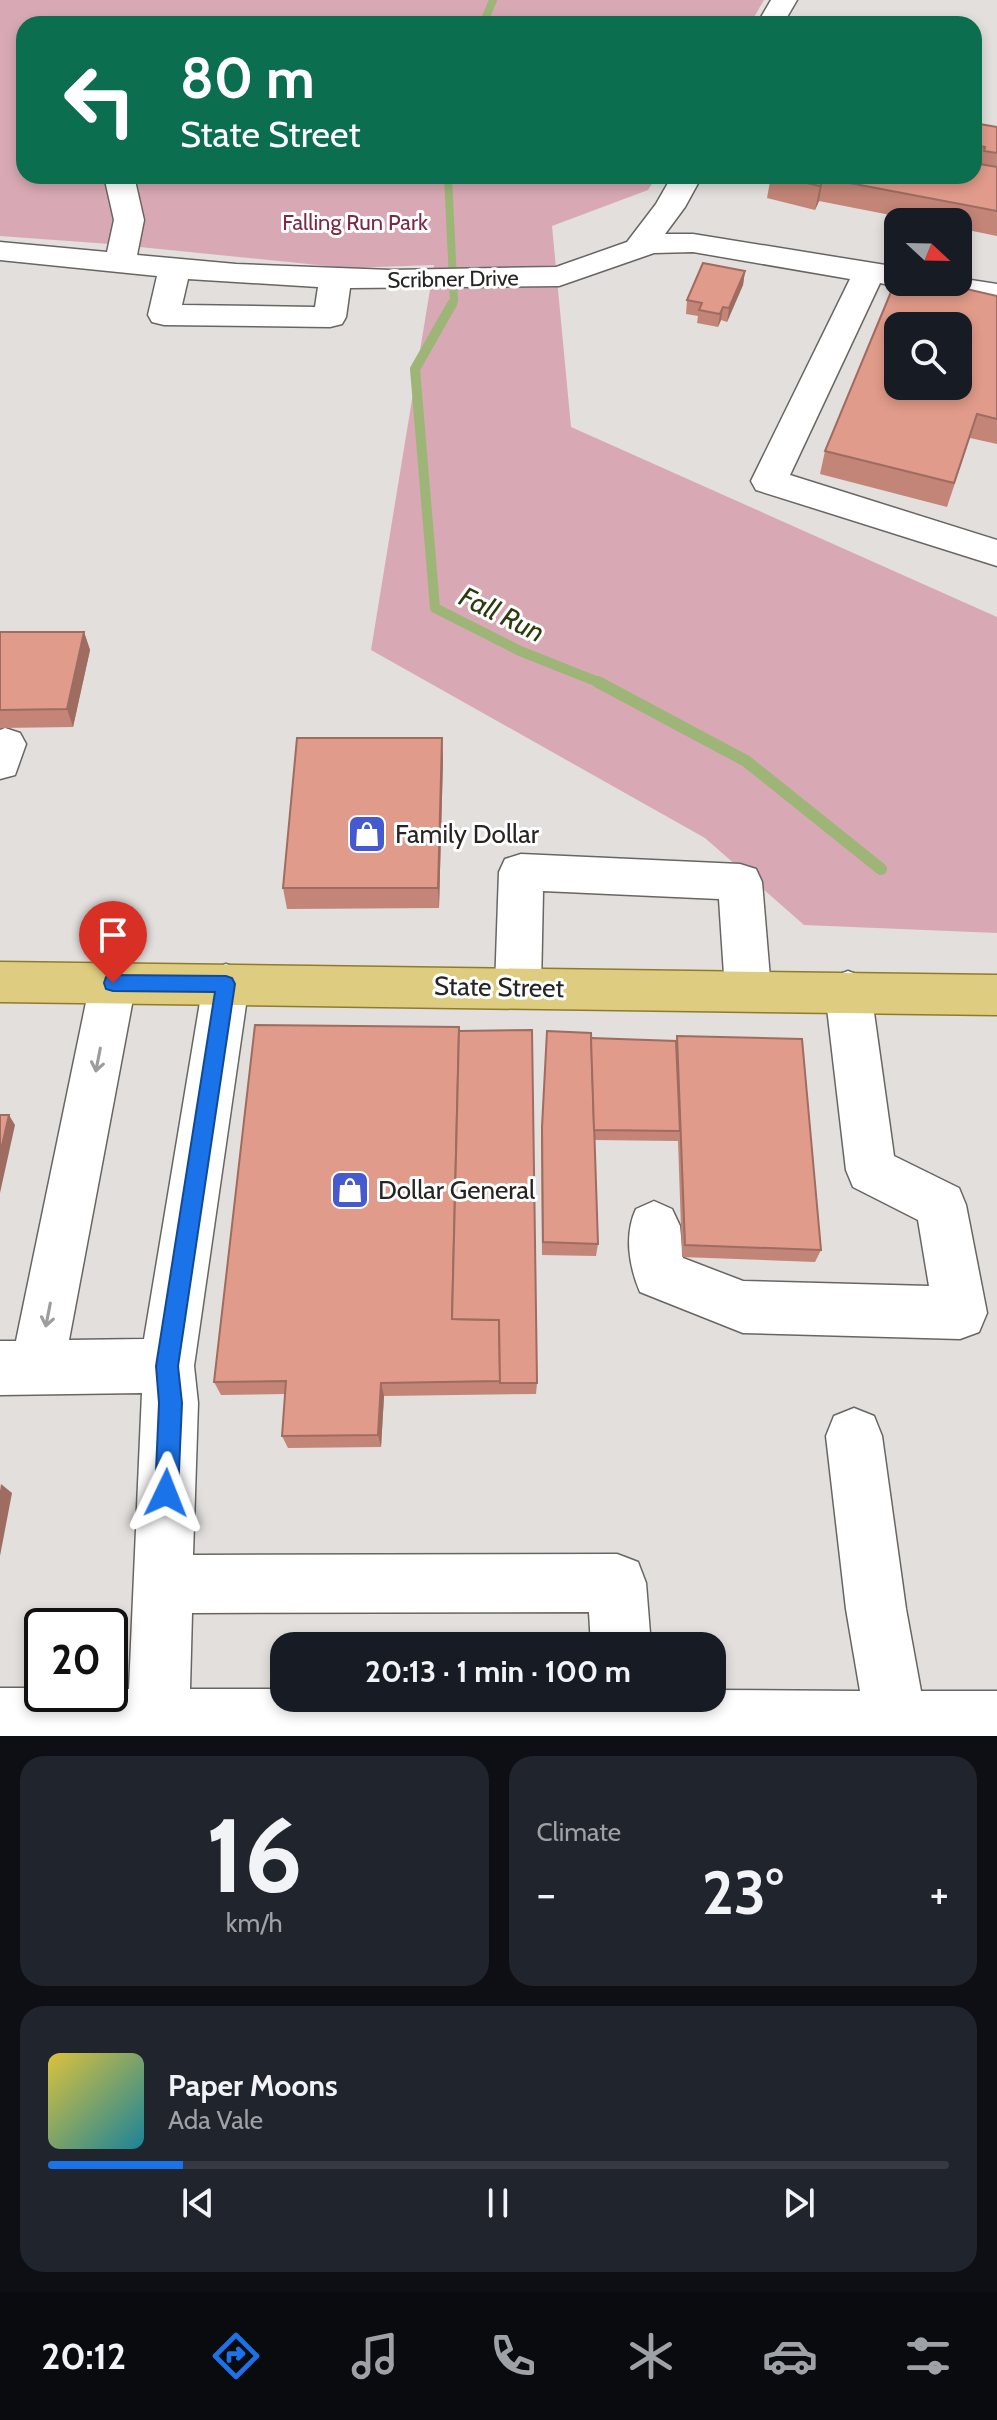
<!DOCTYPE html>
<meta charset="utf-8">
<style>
body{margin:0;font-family:Cabin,sans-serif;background:#20242c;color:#f1f3f6;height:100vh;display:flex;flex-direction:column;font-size:30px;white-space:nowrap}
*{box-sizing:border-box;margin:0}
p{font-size:26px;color:#9ea1a6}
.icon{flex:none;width:44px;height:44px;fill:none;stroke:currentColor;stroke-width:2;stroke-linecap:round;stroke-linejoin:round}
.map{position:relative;height:1736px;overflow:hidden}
.sheet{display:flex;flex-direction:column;gap:20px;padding:20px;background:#0d0f14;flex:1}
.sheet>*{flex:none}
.hud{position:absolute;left:16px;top:16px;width:966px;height:168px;border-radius:24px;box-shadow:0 4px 12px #0003;background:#0b6e4f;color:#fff;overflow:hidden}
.needle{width:52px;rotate:112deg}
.tools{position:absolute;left:884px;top:208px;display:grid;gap:16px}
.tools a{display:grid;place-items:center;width:88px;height:88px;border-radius:16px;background:#171b24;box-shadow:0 4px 12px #0003;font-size:40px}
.speed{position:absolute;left:24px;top:1608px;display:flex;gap:16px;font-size:40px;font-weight:700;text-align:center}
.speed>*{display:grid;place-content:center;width:104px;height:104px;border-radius:50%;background:#171b24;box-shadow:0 4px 12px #0003;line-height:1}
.speed .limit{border:4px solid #111;border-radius:12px;background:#fff;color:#111}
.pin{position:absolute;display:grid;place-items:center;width:68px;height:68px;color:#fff;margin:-82px -34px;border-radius:50% 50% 50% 0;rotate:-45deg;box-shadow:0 0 8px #0007}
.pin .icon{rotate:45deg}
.me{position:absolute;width:88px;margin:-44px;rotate:2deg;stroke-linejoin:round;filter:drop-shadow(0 0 6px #0008)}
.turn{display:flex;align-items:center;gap:28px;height:168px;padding:0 32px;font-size:36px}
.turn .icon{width:104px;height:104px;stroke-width:2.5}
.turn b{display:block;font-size:56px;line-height:68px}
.big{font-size:60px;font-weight:800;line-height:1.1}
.sheet .tile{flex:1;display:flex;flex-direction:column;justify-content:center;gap:12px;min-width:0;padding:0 28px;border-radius:24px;background:#20242c}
.sheet .dial{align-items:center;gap:0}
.dial b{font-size:104px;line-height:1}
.song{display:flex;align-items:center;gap:24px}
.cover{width:96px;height:96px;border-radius:12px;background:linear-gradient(135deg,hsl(50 70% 55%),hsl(190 70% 35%))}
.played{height:8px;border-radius:4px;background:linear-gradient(90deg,#1a73e8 15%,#363941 15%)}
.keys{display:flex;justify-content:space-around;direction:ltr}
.heat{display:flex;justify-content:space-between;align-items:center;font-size:44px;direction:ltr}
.sheet .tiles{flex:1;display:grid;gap:20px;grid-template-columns:1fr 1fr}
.tile:last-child{grid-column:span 2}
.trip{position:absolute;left:270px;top:1632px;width:456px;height:80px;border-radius:24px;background:#171b24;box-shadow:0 4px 12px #0003;font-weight:800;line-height:80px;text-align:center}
.menu{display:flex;height:128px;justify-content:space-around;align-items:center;background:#090b0e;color:#9ea1a6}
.menu .icon{width:56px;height:56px}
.menu .selected{color:#1a73e8}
.menu b{font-size:36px;color:#f1f3f6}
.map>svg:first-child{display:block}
</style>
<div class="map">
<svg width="997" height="1736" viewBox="0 0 997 1736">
<rect width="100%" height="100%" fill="#e2dfdc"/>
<polygon fill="#d8a9b4" points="0,0 764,0 750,24 24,24 24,176 657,176 648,190 552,226 571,427 997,617 997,933 804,925 705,838 371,650 434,265 348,268 110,244 0,236"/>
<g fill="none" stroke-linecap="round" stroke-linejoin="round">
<g stroke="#9db577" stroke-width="8">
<polyline points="483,24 493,0"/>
<polyline points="448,176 454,301 451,306"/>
</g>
<polyline stroke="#9db577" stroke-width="10" points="452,304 415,369 435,608 520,651 603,684"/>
<polyline stroke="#9db577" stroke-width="12" points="598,682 746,761 881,869"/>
<defs>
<g id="minor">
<polygon points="771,0 797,0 783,24 757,24"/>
<path d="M104 176H134L144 220 137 255 236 264 391 270 556 267 627 242 656 204 672 176H702L685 207 665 234H693L898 267V282H958V278L997 284V304L926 292 915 289 910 282 898 287 880 283 790 475 997 540V566L756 490 751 481 850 279 693 252 654 253 559 286 350 288 346 317 342 324 330 327 164 325 152 322 148 315 157 276 0 260V242L107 252 114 220ZM188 279 318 287 315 307 182 305Z"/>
<polygon points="5,728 20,733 26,744 15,775 0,779 0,730"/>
<polygon points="521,854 740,864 756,869 762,882 771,990 764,1004 748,1010 732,1004 725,990 719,899 543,891 541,987 534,1001 518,1007 502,1001 495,987 499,872 505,859"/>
<polygon points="113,963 129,969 136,983 69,1340 144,1339 203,984 210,970 226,964 242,970 249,984 194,1366 198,1403 193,1555 617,1554 638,1562 646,1583 651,1646 591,1646 589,1612 192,1613 190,1689 284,1689 284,1698 712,1698 712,1690 860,1691 846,1609 826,1436 834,1416 854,1408 874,1416 882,1436 906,1609 921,1691 997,1691 997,1736 0,1736 0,1688 42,1688 42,1694 110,1694 110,1689 129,1689 142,1393 0,1395 0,1341 16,1341 90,983 97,969"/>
<path d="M848 971 864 977 871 991 894 1156 959 1188 966 1205 987 1313 979 1332 960 1339 743 1333 640 1292C629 1266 624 1235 636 1209L654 1201 672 1209 680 1226 683 1258 743 1281 929 1286 918 1220 853 1187 846 1170 825 991 832 977Z"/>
</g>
<polygon id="major" points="0,962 997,975 997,1015 0,1002"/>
</defs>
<use href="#minor" stroke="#686663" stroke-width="3"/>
<use href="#major" stroke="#8f7c29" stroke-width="3"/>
<use href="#minor" fill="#fff" fill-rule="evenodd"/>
<use href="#major" fill="#decd80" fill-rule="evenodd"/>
</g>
<g fill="#c28577">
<polygon points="974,123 997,127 997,236 958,228 958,222 926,222 819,201 815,210 767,198 771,176 974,176 981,160 974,159"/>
<polygon points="745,271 743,285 727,322 721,320 718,327 697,323 698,316 686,314 687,300"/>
<polygon points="997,296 997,444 970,438 947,507 820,474 825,451"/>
<polygon points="0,632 84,632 90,650 73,727 0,728"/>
<polygon points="442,738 443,760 439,908 287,909 283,888"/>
<polygon points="459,1031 537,1383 536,1394 384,1396 381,1447 288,1448 282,1436 285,1394 221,1395 214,1382"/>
<polygon points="547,1031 591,1038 676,1041 677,1036 821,1250 815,1262 682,1257 678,1141 594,1140 598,1244 596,1256 542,1255 541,1141"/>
</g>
<g fill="#9e6c61">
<polygon points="823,178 819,201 815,210 820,186"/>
<polygon points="745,271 743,285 727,322 729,308"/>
<polygon points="723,307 721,320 718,327 720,314"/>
<polygon points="84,632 90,650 73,727 67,709"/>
<polygon points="442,738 443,760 439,908 438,888"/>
<polygon points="9,1115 15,1125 0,1193 0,1154"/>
<polygon points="381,1383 384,1396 381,1447 378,1435"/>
<polygon points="1,1484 12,1493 0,1556 0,1491"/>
</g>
<g fill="#e19b8a" stroke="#9e6c61" stroke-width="2" fill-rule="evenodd">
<polygon points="974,123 997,127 997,153 984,151 985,147 974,145"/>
<polygon points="974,163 997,167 997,211 823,178 820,186 777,176 974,176"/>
<polygon points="703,263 745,271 729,308 723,307 720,314 699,310 702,303 687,300"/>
<path d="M898 275V282H936L997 296V419L977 414 954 483 825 451ZM898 326H958V386H898Z"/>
<polygon points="0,632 84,632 67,709 0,710"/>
<polygon points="297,738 442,738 438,888 283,888"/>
<polygon points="255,1025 459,1027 452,1319 499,1320 500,1381 381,1383 378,1435 282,1436 286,1381 214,1382"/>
<polygon points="532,1030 537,1383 500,1383 499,1320 452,1319 459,1031"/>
<polygon points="547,1031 591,1033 598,1244 543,1242 542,1127"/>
<polygon points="677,1036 802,1039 821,1250 685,1245"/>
<polygon points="591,1038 676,1041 680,1131 594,1130"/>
<polygon points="0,1115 9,1115 0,1154"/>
</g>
<defs><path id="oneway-shaft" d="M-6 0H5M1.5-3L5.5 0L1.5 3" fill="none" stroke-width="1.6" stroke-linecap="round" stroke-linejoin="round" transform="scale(2)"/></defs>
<g stroke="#9d9d9c">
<use href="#oneway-shaft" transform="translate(98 1060) rotate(101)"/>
<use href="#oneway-shaft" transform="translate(48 1315) rotate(101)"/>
</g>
<polygon fill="#1a73e8" stroke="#114b97" stroke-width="2" points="113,975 226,976 232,978 235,984 178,1366 182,1403 178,1493 175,1502 166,1505 158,1502 155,1493 159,1403 156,1366 215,992 113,991 106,989 104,983 106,977"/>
<defs>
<symbol id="shop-square" viewBox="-11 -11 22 22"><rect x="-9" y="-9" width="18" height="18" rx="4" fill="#445ace" stroke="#fff"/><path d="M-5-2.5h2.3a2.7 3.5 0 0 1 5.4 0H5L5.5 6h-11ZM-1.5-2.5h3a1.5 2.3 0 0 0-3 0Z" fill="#fff"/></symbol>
</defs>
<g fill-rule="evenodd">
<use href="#shop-square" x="345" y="812" width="44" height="44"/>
<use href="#shop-square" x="328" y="1168" width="44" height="44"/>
</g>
<g text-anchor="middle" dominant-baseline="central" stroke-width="6" stroke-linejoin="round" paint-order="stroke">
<g font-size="22" fill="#7c2945" stroke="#fff">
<text x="355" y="222">Falling Run Park</text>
</g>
<g font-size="22" fill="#262524" stroke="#fff">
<text transform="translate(453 279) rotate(-1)">Scribner Drive</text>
</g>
<g font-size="26" fill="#262524" stroke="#fff" text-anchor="start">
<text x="395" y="834">Family Dollar</text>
<text x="378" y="1190">Dollar General</text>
</g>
<g font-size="26" fill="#262524" stroke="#fff">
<text transform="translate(499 987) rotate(1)">State Street</text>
</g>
<g font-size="28" font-style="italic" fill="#2c3a0c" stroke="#fff">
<text transform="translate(502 614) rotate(26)">Fall Run</text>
</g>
</g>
</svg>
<div class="tools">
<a><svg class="needle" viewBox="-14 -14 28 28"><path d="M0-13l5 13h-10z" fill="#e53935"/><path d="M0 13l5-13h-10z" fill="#9ea1a6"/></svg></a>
<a><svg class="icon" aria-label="search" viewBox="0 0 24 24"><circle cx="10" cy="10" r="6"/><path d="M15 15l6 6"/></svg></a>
</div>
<div class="speed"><div class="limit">20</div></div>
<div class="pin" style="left:113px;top:983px;background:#d93025"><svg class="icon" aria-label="arrive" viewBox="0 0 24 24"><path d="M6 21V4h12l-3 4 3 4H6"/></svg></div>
<svg class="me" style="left:166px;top:1493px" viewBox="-20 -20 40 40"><path d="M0-17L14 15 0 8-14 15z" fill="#1a73e8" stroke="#fff" stroke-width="4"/></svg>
<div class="trip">20:13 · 1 min · 100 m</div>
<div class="hud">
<div class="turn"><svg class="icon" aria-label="left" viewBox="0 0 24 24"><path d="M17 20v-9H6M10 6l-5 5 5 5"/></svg><div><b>80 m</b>State Street</div></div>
</div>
</div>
<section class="sheet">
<div class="tiles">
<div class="tile dial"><b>16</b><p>km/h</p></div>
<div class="tile"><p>Climate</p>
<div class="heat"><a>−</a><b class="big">23°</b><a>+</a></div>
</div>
<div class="tile">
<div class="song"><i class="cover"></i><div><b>Paper Moons</b><p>Ada Vale</p></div></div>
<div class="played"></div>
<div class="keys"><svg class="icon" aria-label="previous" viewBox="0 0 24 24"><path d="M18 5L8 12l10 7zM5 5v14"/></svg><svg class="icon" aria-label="pause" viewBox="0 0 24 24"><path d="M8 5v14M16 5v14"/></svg><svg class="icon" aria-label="next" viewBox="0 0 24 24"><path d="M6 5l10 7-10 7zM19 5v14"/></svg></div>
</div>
</div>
</section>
<nav class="menu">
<b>20:12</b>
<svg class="icon selected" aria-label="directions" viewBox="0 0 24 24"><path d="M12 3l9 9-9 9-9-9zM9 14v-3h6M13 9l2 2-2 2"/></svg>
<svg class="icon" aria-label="music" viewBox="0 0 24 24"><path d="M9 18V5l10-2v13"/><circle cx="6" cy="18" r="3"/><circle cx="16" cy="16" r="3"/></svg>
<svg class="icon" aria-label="phone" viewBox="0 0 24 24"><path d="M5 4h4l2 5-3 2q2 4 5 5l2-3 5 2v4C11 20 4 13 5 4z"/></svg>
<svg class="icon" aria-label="climate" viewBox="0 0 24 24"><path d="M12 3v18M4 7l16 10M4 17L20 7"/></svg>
<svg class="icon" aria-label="car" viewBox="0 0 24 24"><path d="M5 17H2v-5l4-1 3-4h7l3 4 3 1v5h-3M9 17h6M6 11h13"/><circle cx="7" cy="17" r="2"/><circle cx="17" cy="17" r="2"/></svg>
<svg class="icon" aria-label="filters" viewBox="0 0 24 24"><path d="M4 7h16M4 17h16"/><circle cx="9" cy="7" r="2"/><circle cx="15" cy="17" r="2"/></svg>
</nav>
